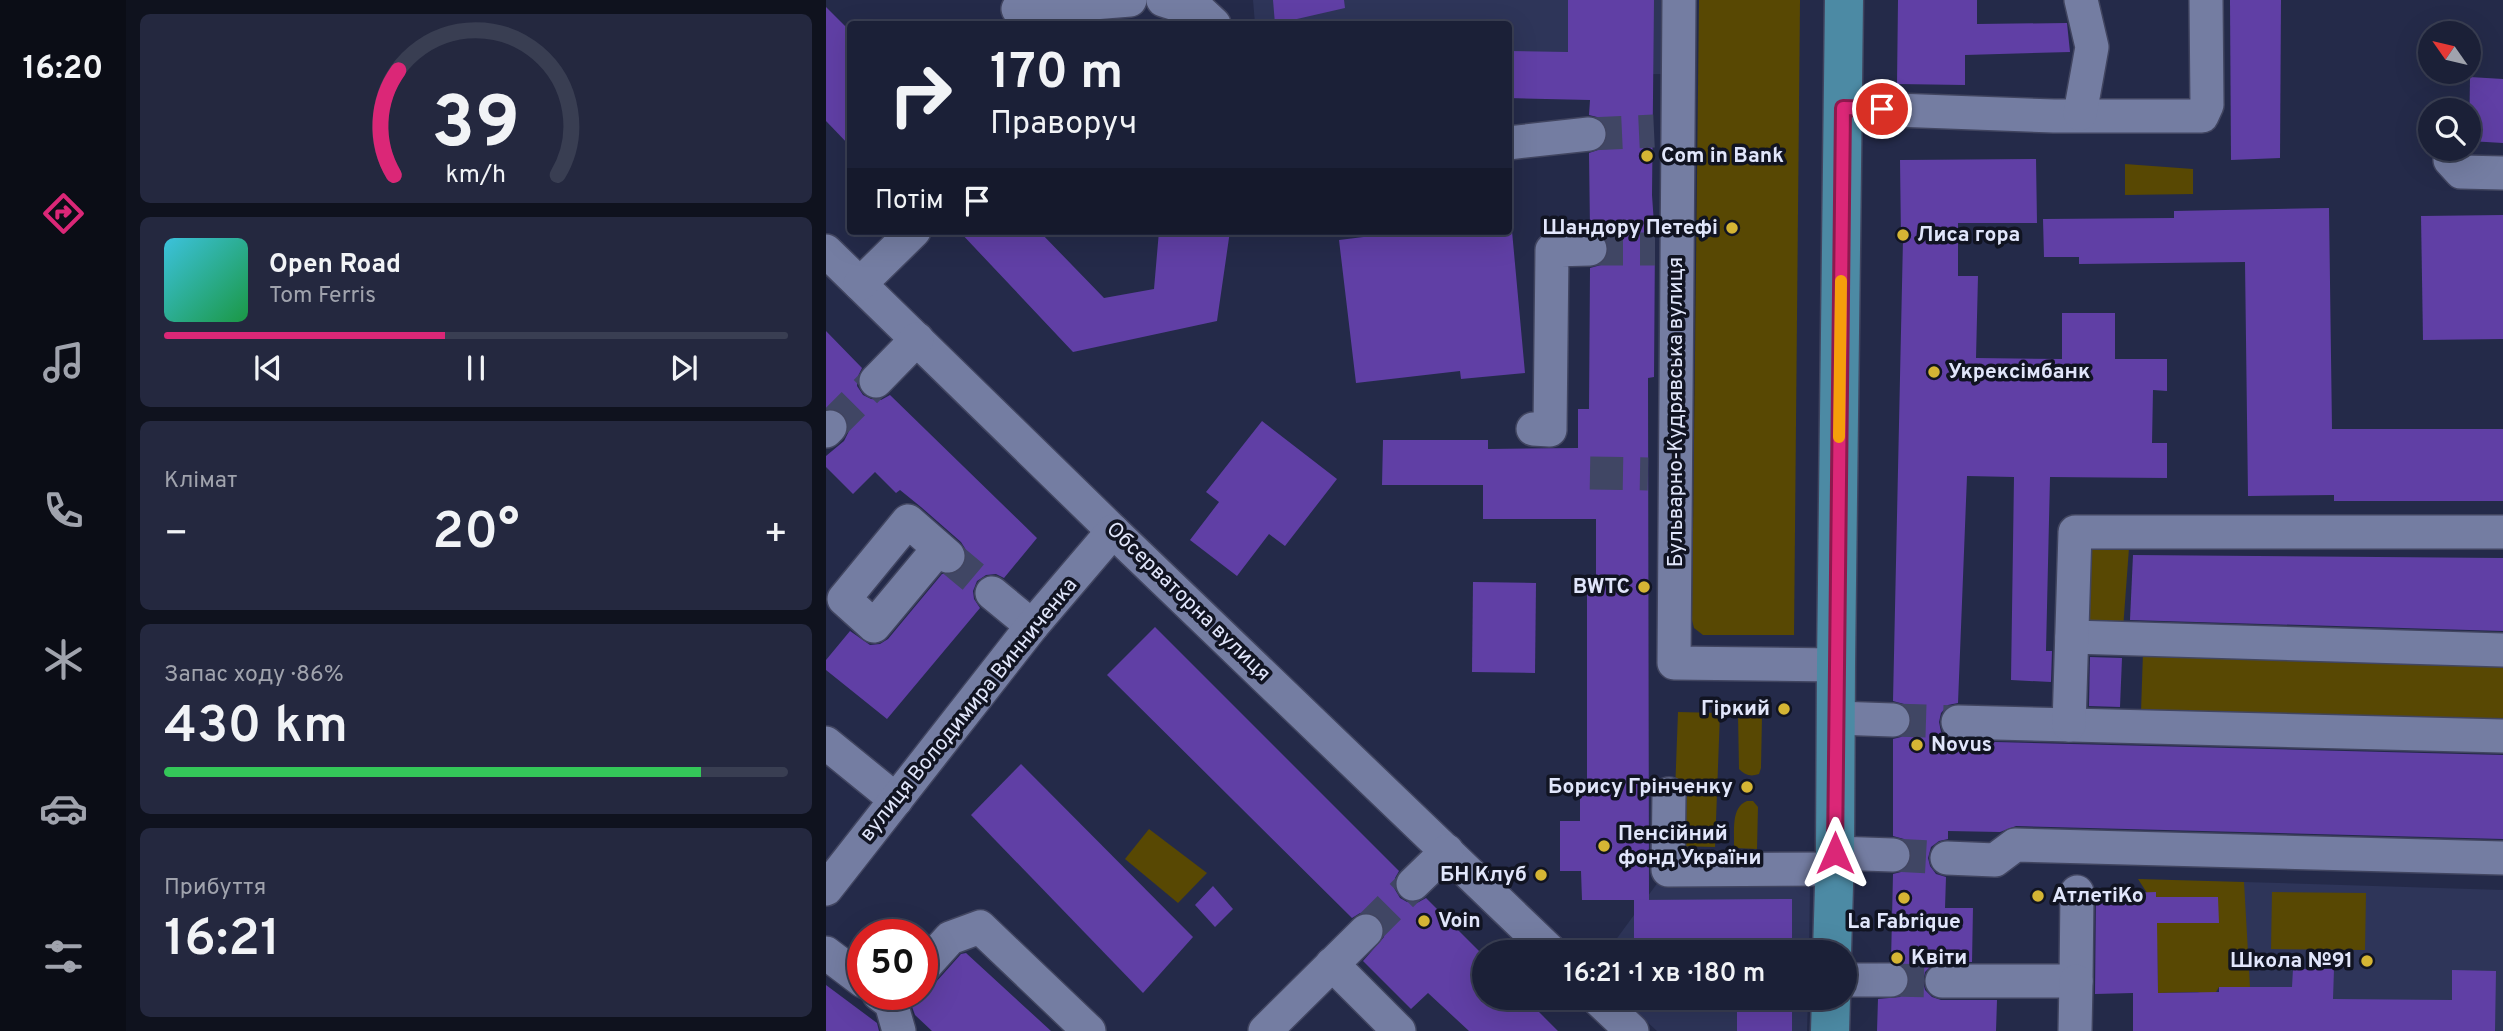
<!DOCTYPE html>
<html lang="uk">
<meta charset="utf-8">
<style>
body{margin:0;font-family:Overpass,sans-serif;background:#24283f;color:#f1f3f6;height:100vh;display:flex;flex-direction:column;font-size:26px;white-space:nowrap}
*{box-sizing:border-box;margin:0}
p{font-size:23px;color:#a0a3ad}
.icon{flex:none;width:38px;height:38px;fill:none;stroke:currentColor;stroke-width:2;stroke-linecap:round;stroke-linejoin:round}
.map{position:relative;flex:1;overflow:hidden}
.drawer{display:flex;flex-direction:column;gap:14px;padding:14px;background:#0f121e;width:700px}
.drawer>*{flex:none}
.top-card{position:absolute;left:21px;top:21px;width:665px;height:214px;border-radius:7px;box-shadow:0 7px 28px #0002,0 0 0 2px #393e52;background:#1b2037;color:#f1f3f6;overflow:hidden}
.needle{width:46px;rotate:304deg}
.controls{position:absolute;left:1592px;top:21px;display:grid;gap:14px}
.controls a{display:grid;place-items:center;width:63px;height:63px;border-radius:50%;background:#1b2037;box-shadow:0 7px 28px #0002,0 0 0 2px #393e52;font-size:35px}
.speed{position:absolute;left:21px;top:919px;display:flex;gap:14px;font-size:35px;font-weight:700;text-align:center}
.speed>*{display:grid;place-content:center;width:91px;height:91px;border-radius:50%;background:#1b2037;box-shadow:0 7px 28px #0002,0 0 0 2px #393e52;line-height:1}
.speed .limit{border:10px solid #d22;background:#fff;color:#111}
.pin{position:absolute;display:grid;place-items:center;width:60px;height:60px;color:#fff;margin:-30px;border:4px solid #fff;border-radius:50%;box-shadow:0 2px 7px #0007}
.me{position:absolute;width:77px;margin:-38px;rotate:0deg;stroke-linejoin:round;filter:drop-shadow(0 0 5px #0008)}
.turn{display:flex;align-items:center;gap:24px;height:147px;padding:0 28px;font-size:32px}
.turn .icon{width:91px;height:91px;stroke-width:2.5}
.turn b{display:block;font-size:49px;line-height:60px}
.then{display:flex;align-items:center;height:66px;padding:0 28px;background:#0003;gap:14px;font-size:26px}
.big{font-size:52px;font-weight:600;line-height:1.1}
.drawer .tile{flex:1;display:flex;flex-direction:column;justify-content:center;gap:10px;min-width:0;padding:0 24px;border-radius:10px;background:#24283f}
.drawer .dial{align-items:center;gap:0}
.dial svg{height:182px;overflow:visible;fill:none;stroke:#393e52;stroke-width:7;stroke-linecap:round;text-anchor:middle}
.dial text{fill:#f1f3f6;stroke:none}
.song{display:flex;align-items:center;gap:21px}
.cover{width:84px;height:84px;border-radius:10px;background:linear-gradient(135deg,hsl(190 70% 55%),hsl(140 70% 35%))}
.played{height:7px;border-radius:4px;background:linear-gradient(90deg,#db2777 45%,#393e52 45%)}
.keys{display:flex;justify-content:space-around;direction:ltr}
.heat{display:flex;justify-content:space-between;align-items:center;font-size:38px;direction:ltr}
.charge{height:10px;border-radius:5px;background:linear-gradient(90deg,#34c759 86%,#393e52 0)}
.trip{position:absolute;left:646px;top:940px;width:385px;height:70px;border-radius:35px;background:#1b2037;box-shadow:0 7px 28px #0002,0 0 0 2px #393e52;font-weight:600;line-height:70px;text-align:center}
main{display:flex;flex:1;min-height:0}
.menu{display:flex;flex-direction:column;width:126px;justify-content:space-around;align-items:center;background:#0b0d16;color:#a0a3ad}
.menu .icon{width:49px;height:49px}
.menu .on{color:#db2777}
.menu b{font-size:32px;color:#f1f3f6}
.map>svg:first-child{display:block}
</style>
<main>
<nav class="menu">
<b>16:20</b>
<svg class="icon on" aria-label="directions" viewBox="0 0 24 24"><path d="M12 3l9 9-9 9-9-9zM9 14v-3h6M13 9l2 2-2 2"/></svg>
<svg class="icon" aria-label="music" viewBox="0 0 24 24"><path d="M9 18V5l10-2v13"/><circle cx="6" cy="18" r="3"/><circle cx="16" cy="16" r="3"/></svg>
<svg class="icon" aria-label="phone" viewBox="0 0 24 24"><path d="M5 4h4l2 5-3 2q2 4 5 5l2-3 5 2v4C11 20 4 13 5 4z"/></svg>
<svg class="icon" aria-label="climate" viewBox="0 0 24 24"><path d="M12 3v18M4 7l16 10M4 17L20 7"/></svg>
<svg class="icon" aria-label="car" viewBox="0 0 24 24"><path d="M5 17H2v-5l4-1 3-4h7l3 4 3 1v5h-3M9 17h6M6 11h13"/><circle cx="7" cy="17" r="2"/><circle cx="17" cy="17" r="2"/></svg>
<svg class="icon" aria-label="filters" viewBox="0 0 24 24"><path d="M4 7h16M4 17h16"/><circle cx="9" cy="7" r="2"/><circle cx="15" cy="17" r="2"/></svg>
</nav>
<section class="drawer">
<div class="tile dial"><svg viewBox="0 0 100 80">
<path d="M14 69A42 42 0 1 1 86 69"/>
<path d="M14 69A42 42 0 0 1 16 23" stroke="#db2777"/>
<text x="50" y="56" font-size="32" font-weight="700">39</text>
<text x="50" y="72" font-size="11">km/h</text>
</svg></div>
<div class="tile">
<div class="song"><i class="cover"></i><div><b>Open Road</b><p>Tom Ferris</p></div></div>
<div class="played"></div>
<div class="keys"><svg class="icon" aria-label="previous" viewBox="0 0 24 24"><path d="M18 5L8 12l10 7zM5 5v14"/></svg><svg class="icon" aria-label="pause" viewBox="0 0 24 24"><path d="M8 5v14M16 5v14"/></svg><svg class="icon" aria-label="next" viewBox="0 0 24 24"><path d="M6 5l10 7-10 7zM19 5v14"/></svg></div>
</div>
<div class="tile"><p>Клімат</p>
<div class="heat"><a>−</a><b class="big">20°</b><a>+</a></div>
</div>
<div class="tile"><p>Запас ходу · 86%</p><b class="big">430 km</b><div class="charge"></div></div>
<div class="tile"><p>Прибуття</p><b class="big">16:21</b></div>
</section>
<div class="map">
<svg width="1677" height="1031" viewBox="0 0 1677 1031">
<rect width="100%" height="100%" fill="#242a49"/>
<g fill="#2e3559">
<polygon points="427,0 844,0 842,74 713,75 683,80 682,24 429,24"/>
<polygon points="835,878 984,882 983,952 781,952"/>
<polygon points="1418,882 1677,890 1677,1031 1404,1031 1406,885"/>
<polygon points="795,998 982,998 981,1031 831,1031"/>
</g>
<g fill="#584803">
<polygon points="873,0 974,0 968,635 877,635 868,628 866,620"/>
<polygon points="1299,164 1367,169 1367,194 1299,195"/>
<polygon points="1261,545 1303,548 1297,629 1255,627"/>
<polygon points="1317,652 1677,663 1677,722 1315,712"/>
<polygon points="852,712 894,713 889,847 847,846"/>
<path d="M912 715 936 716 935 768 933 774C924 777 919 775 913 769Z"/>
<path d="M921 801H927L932 807 931 849 908 848C909 832 904 808 921 801Z"/>
<polygon points="323,829 381,873 352,903 299,859"/>
<polygon points="1312,879 1418,882 1424,987 1393,987 1386,999 1372,992 1332,993 1330,893 1321,893"/>
<polygon points="1446,892 1540,893 1539,950 1445,949"/>
</g>
<g fill="#603fa5">
<polygon points="447,0 518,0 519,8 449,24"/>
<polygon points="742,0 828,0 826,195 829,239 828,377 822,378 823,900 756,900 755,871 734,871 734,821 754,821 754,794 761,794 761,580 770,580 770,519 657,519 657,485 556,485 557,440 662,440 662,449 752,448 752,409 763,409 764,268 775,265 781,258 783,249 780,238 773,232 764,230 763,153 775,149 781,141 782,131 778,122 771,117 763,115 764,100 682,98 682,51 742,52"/>
<polygon points="1072,0 1151,0 1151,24 1241,23 1244,52 1139,55 1139,85 1071,84"/>
<polygon points="1404,0 1455,0 1454,158 1405,160"/>
<polygon points="0,7 24,31 24,146 0,121"/>
<polygon points="1644,77 1677,79 1677,143 1643,141"/>
<polygon points="1210,159 1211,223 1132,223 1132,276 1152,276 1150,358 1236,359 1236,313 1289,313 1289,359 1341,359 1341,391 1327,390 1326,443 1341,443 1341,478 1224,477 1220,651 1226,651 1225,682 1185,680 1188,477 1141,476 1132,703 1122,705 1115,713 1113,722 1115,732 1123,739 1131,741 1677,755 1677,839 1190,826 1174,832 1122,831 1122,839 1113,841 1105,847 1102,858 1104,866 1110,874 1120,877 1119,908 1147,908 1146,962 1116,962 1107,964 1099,972 1097,982 1099,990 1106,997 1115,1000 1171,1000 1170,1031 1051,1031 1052,999 1074,997 1081,990 1084,981 1081,970 1074,963 1065,961 1067,874 1075,872 1083,866 1086,855 1084,845 1078,839 1067,836 1067,739 1075,737 1083,731 1086,720 1084,710 1078,704 1067,701 1077,239 1075,239 1074,160"/>
<polygon points="1503,208 1506,429 1677,429 1677,501 1508,501 1508,495 1422,496 1419,262 1253,264 1253,257 1218,257 1217,219 1348,218 1348,211"/>
<polygon points="1677,215 1677,339 1597,340 1595,216"/>
<polygon points="133,231 213,231 278,298 328,289 333,231 404,231 391,321 247,352"/>
<polygon points="635,231 686,231 699,373 635,379 634,371 530,383 513,240 578,232 579,237"/>
<polygon points="0,331 36,368 32,376 31,386 37,395 45,399 55,400 64,395 211,538 178,578 170,574 160,575 151,581 147,591 148,599 154,608 61,719 0,670 0,660 24,631 44,645 54,644 62,639 116,574 128,574 136,569 141,560 140,550 135,542 95,507 74,490 70,493 49,472 27,494 0,467 0,456 18,441 23,431 22,421 18,414 10,409 0,408"/>
<polygon points="436,421 511,479 459,546 443,534 411,576 364,540 393,502 380,492"/>
<polygon points="1307,555 1677,558 1677,631 1304,620"/>
<polygon points="647,582 710,583 709,673 646,672"/>
<polygon points="329,627 573,871 569,878 568,888 574,898 581,902 591,903 600,898 658,956 658,998 699,998 732,1031 643,1031 602,993 585,1009 537,961 558,937 559,927 554,918 544,912 534,913 526,918 281,675"/>
<polygon points="1264,657 1296,658 1294,707 1263,706"/>
<polygon points="195,764 367,937 317,993 145,815"/>
<polygon points="387,886 407,909 389,927 369,905"/>
<polygon points="1330,892 1330,897 1392,897 1393,923 1331,923 1332,993 1393,992 1393,987 1466,987 1467,969 1508,969 1507,999 1626,1000 1626,970 1670,971 1669,1031 1307,1031 1307,993 1269,994 1270,894"/>
<polygon points="966,899 966,952 808,952 808,900"/>
<polygon points="140,953 225,1031 106,1031 89,1015 85,1004 101,987 110,982 135,954"/>
<polygon points="0,985 51,1023 53,1031 0,1031"/>
<rect x="911" y="998" width="55" height="33"/>
</g>
<g fill="none" stroke-linecap="round" stroke-linejoin="round">
<g stroke="#404664" stroke-width="33" stroke-dasharray="33 17" stroke-linecap="butt">
<polyline points="763,134 828,131"/>
<polyline points="764,249 829,249"/>
<polyline points="4,427 50,381"/>
<polyline points="764,473 822,474"/>
<polyline points="122,556 166,593"/>
<polyline points="1067,720 1132,722"/>
<polyline points="1067,855 1121,858"/>
<polyline points="540,931 587,884"/>
<polyline points="1065,980 1116,981"/>
</g>
<defs>
<g id="minor">
<polyline points="337,0 375,12 388,24"/>
<polyline points="853,0 848,663 1010,665"/>
<polyline points="192,9 304,0"/>
<polyline points="1017,108 1228,116 1376,116 1381,105 1380,0"/>
<polyline points="1254,114 1266,47 1255,0"/>
<polyline points="682,143 763,134"/>
<polyline points="1624,160 1635,172 1677,173"/>
<polyline points="0,251 287,531 725,952"/>
<polyline points="34,284 88,231"/>
<polyline points="50,381 91,339"/>
<polyline points="707,429 724,430 726,250 764,249"/>
<polyline points="0,431 4,427"/>
<polyline points="113,548 48,626 18,599 82,521 122,556"/>
<polyline points="166,593 206,626"/>
<polyline points="1246,637 1677,650"/>
<polyline points="1010,718 1067,720"/>
<polyline points="1132,722 1677,736"/>
<polyline points="1243,725 1249,532 1677,532"/>
<polyline points="0,743 70,800"/>
<polyline points="843,794 842,870 1009,869"/>
<polyline points="1009,853 1067,855"/>
<polyline points="1121,858 1169,860 1189,845 1677,858"/>
<polyline points="587,884 621,851"/>
<polyline points="0,889 206,626 287,531"/>
<polyline points="0,953 37,981"/>
<polyline points="506,964 573,1031"/>
<polyline points="96,969 124,938 154,927 263,1031"/>
<polyline points="1018,980 1065,980"/>
<polyline points="1116,981 1250,981 1251,892"/>
<polyline points="53,994 65,1003 73,1031"/>
<polyline points="771,998 806,1031"/>
<polyline points="439,1031 540,931"/>
<polyline points="1249,1031 1250,981"/>
</g>
<g id="major">
<polyline points="1006,952 1009,853 1010,665 1018,0"/>
<polyline points="1004,1031 1005,998"/>
</g>
</defs>
<use href="#minor" stroke="#414560" stroke-width="36"/>
<use href="#major" stroke="#414560" stroke-width="41"/>
<use href="#minor" stroke="#747da2" stroke-width="33"/>
<use href="#major" stroke="#4c8aa4" stroke-width="38"/>
</g>
<g fill="none" stroke-linecap="round" stroke-linejoin="round">
<defs>
<polyline id="route" points="1009,853 1017,108 1056,109"/>
</defs>
<use href="#route" stroke="#8e194d" stroke-width="18"/>
<use href="#route" stroke="#db2777" stroke-width="12"/>
<polyline stroke="#f59e0b" stroke-width="12" points="1013,437 1015,281"/>
</g>
<g fill="#d5b534" stroke="#111422" stroke-width="2.5">
<circle cx="821" cy="156" r="7"/>
<circle cx="906" cy="228" r="7"/>
<circle cx="1077" cy="235" r="7"/>
<circle cx="1108" cy="372" r="7"/>
<circle cx="818" cy="587" r="7"/>
<circle cx="958" cy="709" r="7"/>
<circle cx="1091" cy="745" r="7"/>
<circle cx="921" cy="787" r="7"/>
<circle cx="778" cy="846" r="7"/>
<circle cx="715" cy="875" r="7"/>
<circle cx="1212" cy="896" r="7"/>
<circle cx="1078" cy="898" r="7"/>
<circle cx="598" cy="921" r="7"/>
<circle cx="1071" cy="958" r="7"/>
<circle cx="1541" cy="961" r="7"/>
</g>
<g text-anchor="middle" dominant-baseline="central" stroke-width="7" stroke-linejoin="round" paint-order="stroke">
<g font-size="21" font-weight="bold" fill="#e1e6fb" stroke="#111422" text-anchor="start">
<text x="835" y="156">Com in Bank</text>
<text x="892" y="228" text-anchor="end">Шандору Петефі</text>
<text x="1091" y="235">Лиса гора</text>
<text x="1122" y="372">Укрексімбанк</text>
<text x="804" y="587" text-anchor="end">BWTC</text>
<text x="944" y="709" text-anchor="end">Гіркий</text>
<text x="1105" y="745">Novus</text>
<text x="907" y="787" text-anchor="end">Борису Грінченку</text>
<text x="792" y="834">Пенсійний<tspan x="792" dy="24">фонд України</tspan></text>
<text x="701" y="875" text-anchor="end">БН Клуб</text>
<text x="1226" y="896">АтлетіКо</text>
<text x="612" y="921">Voin</text>
<text x="1078" y="922" text-anchor="middle">La Fabrique</text>
<text x="1085" y="958">Квіти</text>
<text x="1527" y="961" text-anchor="end">Школа №91</text>
</g>
<g font-size="21" fill="#e1e6fb" stroke="#111422">
<text transform="translate(850 412) rotate(-90)">Бульварно-Кудрявська вулиця</text>
<text transform="translate(362 602) rotate(44)">Обсерваторна вулиця</text>
<text transform="translate(143 710) rotate(-51)">вулиця Володимира Винниченка</text>
</g>
</g>
</svg>
<div class="controls">
<a><svg class="needle" viewBox="-14 -14 28 28"><path d="M0-13l5 13h-10z" fill="#e53935"/><path d="M0 13l5-13h-10z" fill="#a0a3ad"/></svg></a>
<a><svg class="icon" aria-label="search" viewBox="0 0 24 24"><circle cx="10" cy="10" r="6"/><path d="M15 15l6 6"/></svg></a>
</div>
<div class="speed"><div class="limit">50</div></div>
<div class="pin" style="left:1056px;top:109px;background:#d93025"><svg class="icon" aria-label="arrive" viewBox="0 0 24 24"><path d="M6 21V4h12l-3 4 3 4H6"/></svg></div>
<svg class="me" style="left:1009px;top:853px" viewBox="-20 -20 40 40"><path d="M0-17L14 15 0 8-14 15z" fill="#db2777" stroke="#fff" stroke-width="4"/></svg>
<div class="trip">16:21 · 1 хв · 180 m</div>
<div class="top-card">
<div class="turn"><svg class="icon" aria-label="right" viewBox="0 0 24 24"><path d="M7 20v-9h11M14 6l5 5-5 5"/></svg><div><b>170 m</b>Праворуч</div></div>
<div class="then">Потім<svg class="icon" aria-label="arrive" viewBox="0 0 24 24"><path d="M6 21V4h12l-3 4 3 4H6"/></svg></div>
</div>
</div>
</main>
